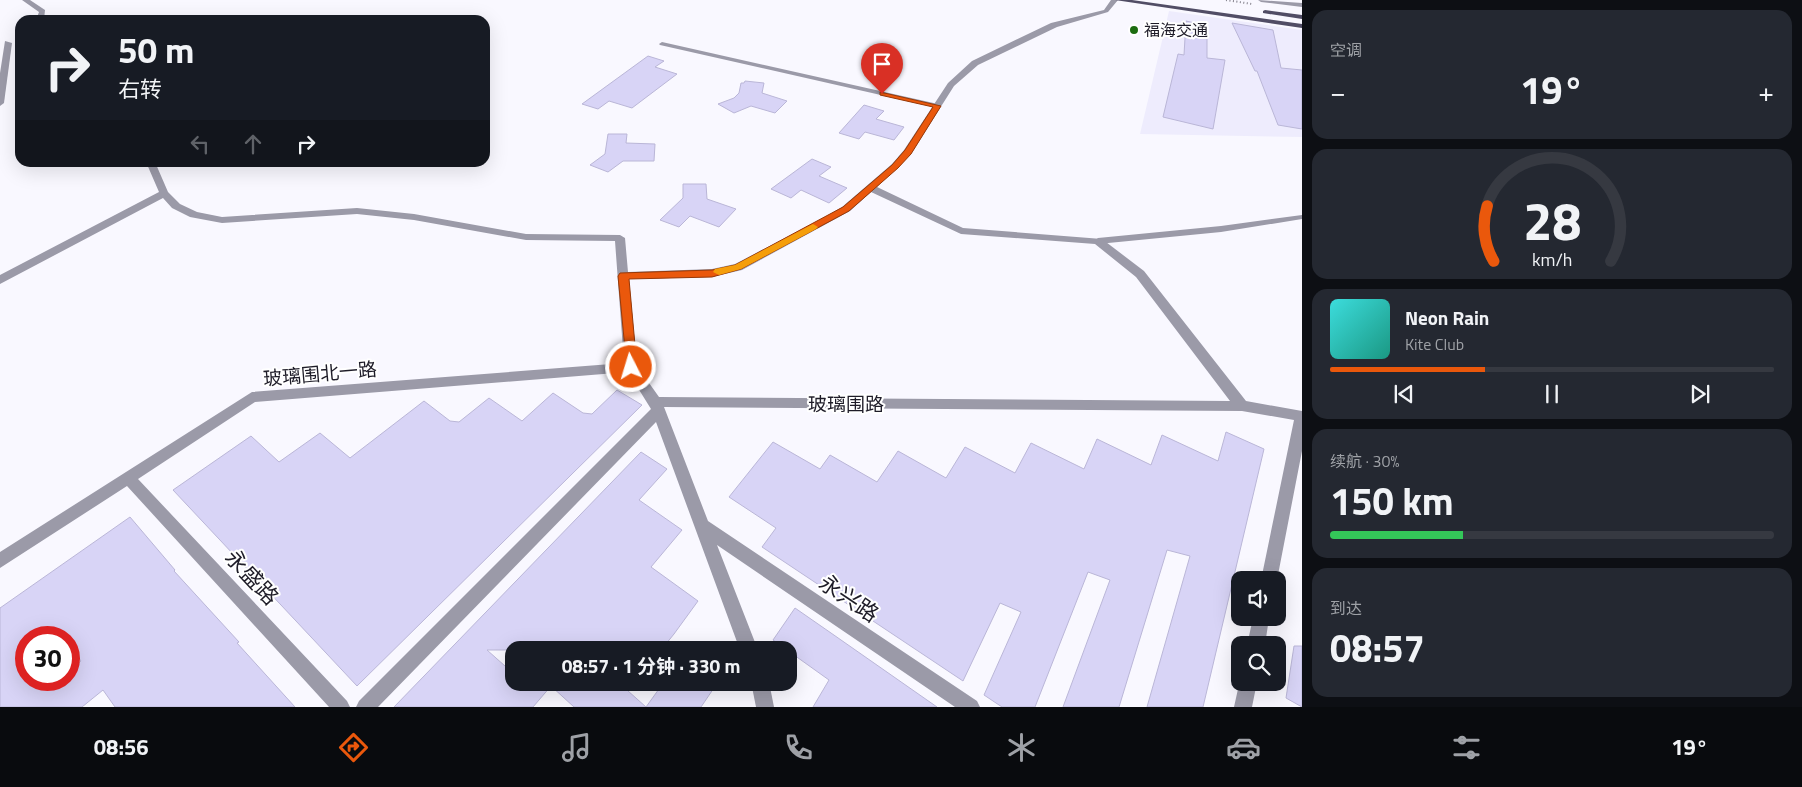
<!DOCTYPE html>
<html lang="zh">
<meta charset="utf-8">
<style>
body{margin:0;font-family:"Titillium Web","Noto Sans SC",sans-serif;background:#242831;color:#f1f3f6;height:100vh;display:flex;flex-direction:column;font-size:19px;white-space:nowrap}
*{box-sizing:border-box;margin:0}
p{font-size:16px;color:#9ea1a6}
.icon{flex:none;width:28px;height:28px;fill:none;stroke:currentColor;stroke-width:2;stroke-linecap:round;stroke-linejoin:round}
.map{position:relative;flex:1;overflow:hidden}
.side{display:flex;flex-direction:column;gap:10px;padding:10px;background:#0d0f14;width:500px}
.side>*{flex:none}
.banner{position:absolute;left:15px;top:15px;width:475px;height:152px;border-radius:15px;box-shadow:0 5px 20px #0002;background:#171b24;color:#f1f3f6;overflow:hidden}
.buttons{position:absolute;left:1231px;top:571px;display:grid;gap:10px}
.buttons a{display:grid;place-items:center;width:55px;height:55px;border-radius:10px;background:#171b24;box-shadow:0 5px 20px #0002;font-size:25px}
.speed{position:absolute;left:15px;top:626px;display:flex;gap:10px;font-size:25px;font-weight:700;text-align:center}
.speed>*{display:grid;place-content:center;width:65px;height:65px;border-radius:50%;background:#171b24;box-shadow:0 5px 20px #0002;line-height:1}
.speed .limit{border:8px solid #d22;background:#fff;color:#111}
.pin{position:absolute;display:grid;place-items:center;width:42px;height:42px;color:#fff;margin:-51px -21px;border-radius:50% 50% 50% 0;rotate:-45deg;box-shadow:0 0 5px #0007}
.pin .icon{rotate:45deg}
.me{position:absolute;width:55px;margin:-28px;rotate:355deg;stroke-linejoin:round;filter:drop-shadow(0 0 4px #0008)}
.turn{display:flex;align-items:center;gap:18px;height:105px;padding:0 20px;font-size:22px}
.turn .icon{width:65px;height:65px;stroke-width:2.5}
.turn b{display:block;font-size:35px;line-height:42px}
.lanes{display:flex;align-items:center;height:48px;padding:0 20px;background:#0003;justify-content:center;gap:25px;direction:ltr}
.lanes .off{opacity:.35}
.big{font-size:38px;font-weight:700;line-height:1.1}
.side .widget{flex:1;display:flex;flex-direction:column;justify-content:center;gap:8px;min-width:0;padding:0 18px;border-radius:15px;background:#242831}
.side .dial{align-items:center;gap:0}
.dial svg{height:130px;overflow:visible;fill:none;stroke:#363941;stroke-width:7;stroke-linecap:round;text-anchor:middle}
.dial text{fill:#f1f3f6;stroke:none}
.song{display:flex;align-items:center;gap:15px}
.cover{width:60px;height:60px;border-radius:8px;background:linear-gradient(135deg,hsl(180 70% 55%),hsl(170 70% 35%))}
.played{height:5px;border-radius:2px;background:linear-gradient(90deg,#ea580c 35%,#363941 35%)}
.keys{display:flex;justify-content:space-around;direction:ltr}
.heat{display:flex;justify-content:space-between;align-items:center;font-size:28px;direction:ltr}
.charge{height:8px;border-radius:4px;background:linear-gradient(90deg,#34c759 30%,#363941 0)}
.trip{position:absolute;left:505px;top:641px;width:292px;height:50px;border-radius:15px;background:#171b24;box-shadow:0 5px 20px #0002;font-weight:700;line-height:50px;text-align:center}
.dock{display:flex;height:80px;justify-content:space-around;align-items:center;background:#090b0e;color:#9ea1a6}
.dock .icon{width:35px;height:35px}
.dock .on{color:#ea580c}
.dock b{font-size:22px;color:#f1f3f6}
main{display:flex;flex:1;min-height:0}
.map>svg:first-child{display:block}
</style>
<main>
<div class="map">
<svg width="1302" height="707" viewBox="0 0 1302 707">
<rect width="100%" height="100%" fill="#f9f8ff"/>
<polygon fill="#eeecfd" points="1169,11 1302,30 1302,137 1140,134"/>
<g fill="#d8d4f6" stroke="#bab6d7" fill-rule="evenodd">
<polygon points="1186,21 1207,26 1207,58 1225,60 1213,129 1163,117 1178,54 1184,55"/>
<polygon points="1232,23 1273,30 1281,68 1302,70 1302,129 1278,125 1257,71 1255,71"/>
<polygon points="648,56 664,61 655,67 677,74 632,108 609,101 598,109 582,104"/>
<polygon points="745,81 764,83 762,93 787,101 775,113 751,106 734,113 718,104 734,98 739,93 741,83 744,83"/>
<polygon points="864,105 884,111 876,119 904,127 894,140 865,132 859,139 839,133"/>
<polygon points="608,134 627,134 626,143 655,144 654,161 623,161 608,172 590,165 605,154"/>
<polygon points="812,159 831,167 819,176 847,188 829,203 801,190 791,198 771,189"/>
<polygon points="683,184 706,184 707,199 736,209 719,227 690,216 679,227 660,220 683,198"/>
<polygon points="617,390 642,405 357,686 173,490 251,436 279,462 320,433 350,458 424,401 450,421 459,422 489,398 522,421 553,393 583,413 592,414"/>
<polygon points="1226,432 1264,449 1203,707 1147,707 1190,556 1167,550 1119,707 1063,707 1110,580 1088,572 1035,707 1002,707 984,695 1021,612 1000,603 963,681 762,547 776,528 729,497 773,442 820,469 830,455 877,482 898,451 946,478 965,447 1015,473 1031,443 1084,469 1097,439 1151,465 1162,435 1218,461"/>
<polygon points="641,452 667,469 639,500 682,530 651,567 698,601 674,634 661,650 487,650 514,674 514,682 618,682 646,707 664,682 718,682 701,707 574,707 551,686 533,707 394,707"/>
<path d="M130 517 175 570 174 571 239 642 237 643 295 707H115L103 690 82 707H0V608ZM26 638H69V644L81 661 69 671V680H26Z"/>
<polygon points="795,608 831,633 937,707 813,707 829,680 773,640"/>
<polygon points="1294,646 1302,646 1302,707 1286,698"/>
</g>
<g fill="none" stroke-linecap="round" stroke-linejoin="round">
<polyline stroke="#817f89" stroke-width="2" stroke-dasharray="1 2.5" stroke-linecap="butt" points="1226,0 1252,4"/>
<g fill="#9b9aa8" fill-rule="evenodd">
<polygon points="1258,0 1302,3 1302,7 1261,2"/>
<polygon points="662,42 938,104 941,106 938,108 660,45 659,44"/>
<polygon points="1302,215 1302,219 1221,232 1098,244 1094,241 1098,238 1221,226"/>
</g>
<g fill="#9b9aa8" fill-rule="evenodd">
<polygon points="22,0 30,0 45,10 44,20 36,20 39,12"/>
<path d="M1111 0H1118L1108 12 1057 27 978 65 954 86 911 154 877 187 963 228 1102 239 1144 271 1246 401 1302 411V451L1277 580H1261L1294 420 1242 411 664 407 708 521 977 701 980 707H955L717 545 758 650H740L656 422 378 707H356L359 701 651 409 628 372 255 402 138 479 347 701 350 707H329L127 486 0 568V552L252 392 624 363 615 241 526 240 414 220 357 214 222 223 190 217 172 208 163 198 0 284V275L159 192 146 162H155L168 192 180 204 197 212 222 217 357 208 414 214 526 234 620 235 625 238 628 272 712 269 735 264 825 217 842 207 892 164 904 150 948 83 972 61 1051 23 1104 10ZM871 192 961 234 1095 244 1136 277 1230 401 659 397 637 366 629 279 712 277 742 270 850 211Z"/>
<polygon points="5,41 12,43 4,103 0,106 0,73"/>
<polygon points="1253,618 1269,618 1265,645 1247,645"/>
<polygon points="1240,680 1240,682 1257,682 1252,707 1234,707"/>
<polygon points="751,682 769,682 774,707 756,707"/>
</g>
<g fill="#514d65" fill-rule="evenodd">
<polygon points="1115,0 1132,0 1302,24 1302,28"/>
<polygon points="1265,10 1302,15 1302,19 1263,13 1263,11"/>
</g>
</g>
<polygon fill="#ea580c" stroke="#983908" points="880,92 941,106 911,154 898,168 849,211 741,269 712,277 629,279 637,367 635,370 627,370 618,276 620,273 712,270 735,265 843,207 892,165 905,150 933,107 880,95"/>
<polygon fill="#f59e0b" points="813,224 818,227 816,229 741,269 719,275 713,272 715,269 735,265"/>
<circle fill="#1c6c10" stroke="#fff" stroke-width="2" cx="1134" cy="30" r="5"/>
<g text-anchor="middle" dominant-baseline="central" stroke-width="4" stroke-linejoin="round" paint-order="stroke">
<g font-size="16" fill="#1e1c28" stroke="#fff" text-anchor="start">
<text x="1144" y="30">福海交通</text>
</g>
<g font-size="19" fill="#1e1c28" stroke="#fff">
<text transform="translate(320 373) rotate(-5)">玻璃围北一路</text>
<text x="846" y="403">玻璃围路</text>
</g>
<g font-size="22" fill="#1e1c28" stroke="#fff">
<text transform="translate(252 577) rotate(47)">永盛路</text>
<text transform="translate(849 598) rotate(34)">永兴路</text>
</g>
</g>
</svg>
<div class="buttons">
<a><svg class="icon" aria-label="sound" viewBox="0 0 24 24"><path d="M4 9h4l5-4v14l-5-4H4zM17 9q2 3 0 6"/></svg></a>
<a><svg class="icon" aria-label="search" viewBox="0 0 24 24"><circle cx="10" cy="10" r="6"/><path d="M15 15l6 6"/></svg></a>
</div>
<div class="speed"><div class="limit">30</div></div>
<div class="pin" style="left:882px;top:94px;background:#d93025"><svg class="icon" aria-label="arrive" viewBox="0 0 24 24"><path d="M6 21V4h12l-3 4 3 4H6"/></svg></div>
<svg class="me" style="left:631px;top:367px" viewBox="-20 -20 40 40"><circle r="17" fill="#ea580c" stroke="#fff" stroke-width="3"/><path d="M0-11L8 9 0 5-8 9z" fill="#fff"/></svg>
<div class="trip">08:57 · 1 分钟 · 330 m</div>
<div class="banner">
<div class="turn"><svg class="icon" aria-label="right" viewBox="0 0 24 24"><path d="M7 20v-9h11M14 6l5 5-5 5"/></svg><div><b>50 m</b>右转</div></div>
<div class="lanes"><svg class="icon off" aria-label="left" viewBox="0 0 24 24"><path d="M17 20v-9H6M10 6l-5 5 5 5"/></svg><svg class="icon off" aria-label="ahead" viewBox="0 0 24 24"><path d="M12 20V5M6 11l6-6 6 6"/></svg><svg class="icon" aria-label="right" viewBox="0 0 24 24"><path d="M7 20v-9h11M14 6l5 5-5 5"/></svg></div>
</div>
</div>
<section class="side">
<div class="widget"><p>空调</p>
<div class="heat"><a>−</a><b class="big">19°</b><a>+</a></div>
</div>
<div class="widget dial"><svg viewBox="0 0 100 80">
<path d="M14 69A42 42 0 1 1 86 69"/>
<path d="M14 69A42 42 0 0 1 10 35" stroke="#ea580c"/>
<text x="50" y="56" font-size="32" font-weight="700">28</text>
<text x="50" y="72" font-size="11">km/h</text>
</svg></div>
<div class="widget">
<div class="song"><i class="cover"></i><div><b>Neon Rain</b><p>Kite Club</p></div></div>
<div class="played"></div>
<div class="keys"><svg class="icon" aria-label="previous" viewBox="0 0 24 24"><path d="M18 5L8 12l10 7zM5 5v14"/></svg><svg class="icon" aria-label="pause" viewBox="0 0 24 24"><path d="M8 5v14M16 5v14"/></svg><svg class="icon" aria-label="next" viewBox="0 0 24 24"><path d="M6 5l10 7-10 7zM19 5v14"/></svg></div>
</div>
<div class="widget"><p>续航 · 30%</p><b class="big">150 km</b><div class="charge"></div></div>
<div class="widget"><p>到达</p><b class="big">08:57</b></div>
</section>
</main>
<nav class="dock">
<b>08:56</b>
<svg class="icon on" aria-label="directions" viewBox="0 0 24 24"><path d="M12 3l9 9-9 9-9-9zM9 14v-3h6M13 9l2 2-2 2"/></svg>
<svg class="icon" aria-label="music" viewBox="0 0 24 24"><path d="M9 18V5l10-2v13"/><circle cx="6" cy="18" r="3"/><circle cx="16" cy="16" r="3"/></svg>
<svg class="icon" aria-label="phone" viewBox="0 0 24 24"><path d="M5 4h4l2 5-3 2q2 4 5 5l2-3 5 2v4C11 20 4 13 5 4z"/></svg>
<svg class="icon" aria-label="climate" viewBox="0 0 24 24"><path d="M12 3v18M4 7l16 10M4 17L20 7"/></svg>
<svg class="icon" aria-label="car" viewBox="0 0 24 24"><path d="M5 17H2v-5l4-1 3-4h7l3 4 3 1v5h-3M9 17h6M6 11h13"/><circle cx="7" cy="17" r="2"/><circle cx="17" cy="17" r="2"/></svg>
<svg class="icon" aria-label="filters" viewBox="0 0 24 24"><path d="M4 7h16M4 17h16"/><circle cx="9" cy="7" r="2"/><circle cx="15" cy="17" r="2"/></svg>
<b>19°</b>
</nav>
